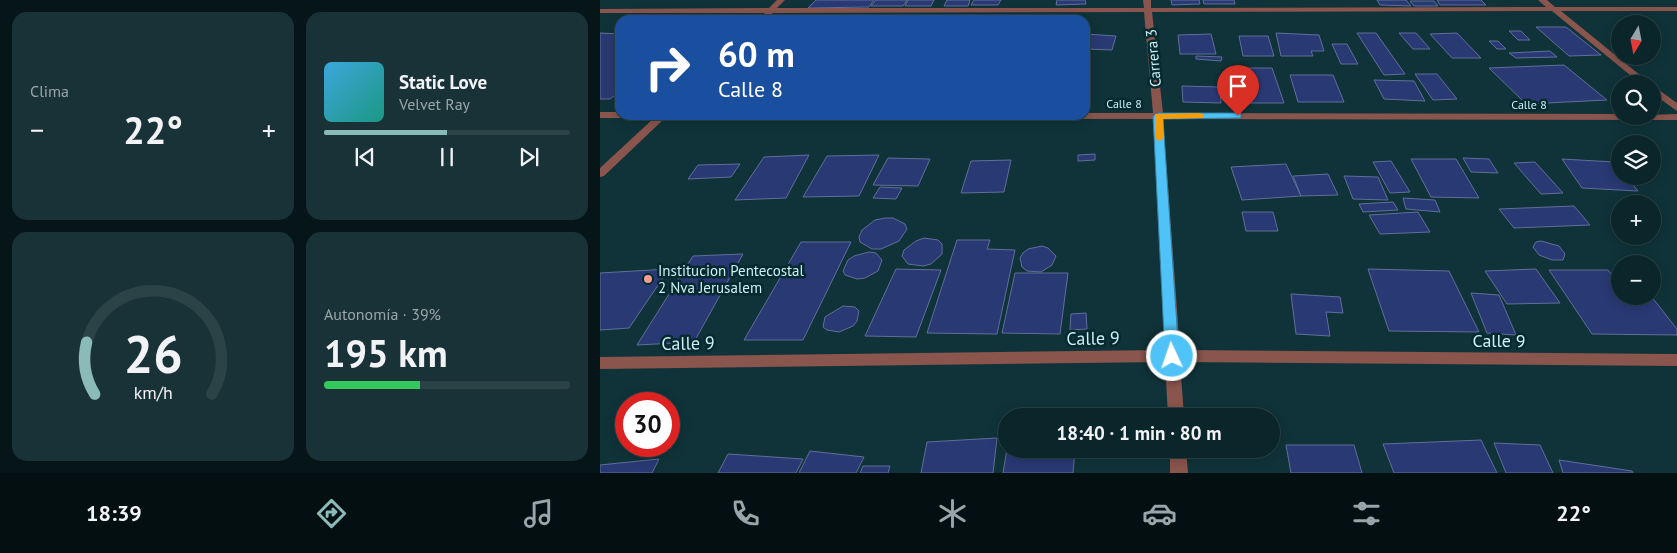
<!DOCTYPE html>
<html lang="es">
<meta charset="utf-8">
<style>
body{margin:0;font-family:"PT Sans",sans-serif;background:#193237;color:#f1f3f6;height:100vh;display:flex;flex-direction:column;font-size:19px;white-space:nowrap}
*{box-sizing:border-box;margin:0}
p{font-size:16px;color:#9aa5a9}
.icon{flex:none;width:28px;height:28px;fill:none;stroke:currentColor;stroke-width:2;stroke-linecap:round;stroke-linejoin:round}
.map{position:relative;flex:1;overflow:hidden}
.details{display:flex;flex-direction:column;gap:12px;padding:12px;background:#061518;width:600px}
.details>*{flex:none}
.guide{position:absolute;left:15px;top:15px;width:475px;height:105px;border-radius:15px;box-shadow:0 2px 12px #0003,0 0 0 1px #2b4347;background:#1a4fa0;color:#fff;overflow:hidden}
.needle{width:32px;rotate:190deg}
.controls{position:absolute;left:1011px;top:15px;display:grid;gap:10px}
.controls a{display:grid;place-items:center;width:50px;height:50px;border-radius:50%;background:#0b262b;box-shadow:0 2px 12px #0003,0 0 0 1px #2b4347;font-size:25px}
.speed{position:absolute;left:15px;top:392px;display:flex;gap:10px;font-size:25px;font-weight:700;text-align:center}
.speed>*{display:grid;place-content:center;width:65px;height:65px;border-radius:50%;background:#0b262b;box-shadow:0 2px 12px #0003,0 0 0 1px #2b4347;line-height:1}
.speed .limit{border:8px solid #d22;background:#fff;color:#111}
.pin{position:absolute;display:grid;place-items:center;width:42px;height:42px;color:#fff;margin:-51px -21px;border-radius:50% 50% 50% 0;rotate:-45deg;box-shadow:0 0 5px #0007}
.pin .icon{rotate:45deg}
.me{position:absolute;width:55px;margin:-28px;rotate:357deg;stroke-linejoin:round;filter:drop-shadow(0 0 4px #0008)}
.turn{display:flex;align-items:center;gap:18px;height:105px;padding:0 20px;font-size:22px}
.turn .icon{width:65px;height:65px;stroke-width:2.5}
.turn b{display:block;font-size:35px;line-height:42px}
.big{font-size:38px;font-weight:800;line-height:1.1}
.details .card{flex:1;display:flex;flex-direction:column;justify-content:center;gap:8px;min-width:0;padding:0 18px;border-radius:15px;background:#193237}
.details .dial{align-items:center;gap:0}
.dial svg{height:130px;overflow:visible;fill:none;stroke:#2b4347;stroke-width:7;stroke-linecap:round;text-anchor:middle}
.dial text{fill:#f1f3f6;stroke:none}
.song{display:flex;align-items:center;gap:15px}
.cover{width:60px;height:60px;border-radius:8px;background:linear-gradient(135deg,hsl(200 70% 55%),hsl(170 70% 35%))}
.played{height:5px;border-radius:2px;background:linear-gradient(90deg,#8bbbb9 50%,#2b4347 50%)}
.keys{display:flex;justify-content:space-around;direction:ltr}
.heat{display:flex;justify-content:space-between;align-items:center;font-size:28px;direction:ltr}
.charge{height:8px;border-radius:4px;background:linear-gradient(90deg,#34c759 39%,#2b4347 0)}
.details .tiles{flex:1;display:grid;gap:12px;grid-template-columns:repeat(2,1fr)}
.trip{position:absolute;left:398px;top:408px;width:282px;height:50px;border-radius:25px;background:#0b262b;box-shadow:0 2px 12px #0003,0 0 0 1px #2b4347;font-weight:800;line-height:50px;text-align:center}
.menu{display:flex;height:80px;justify-content:space-around;align-items:center;background:#040f11;color:#9aa5a9}
.menu .icon{width:35px;height:35px}
.menu .active{color:#8bbbb9}
.menu b{font-size:22px;color:#f1f3f6}
main{display:flex;flex:1;min-height:0}
.map>svg:first-child{display:block}
</style>
<main>
<section class="details">
<div class="tiles">
<div class="card"><p>Clima</p>
<div class="heat"><a>−</a><b class="big">22°</b><a>+</a></div>
</div>
<div class="card">
<div class="song"><i class="cover"></i><div><b>Static Love</b><p>Velvet Ray</p></div></div>
<div class="played"></div>
<div class="keys"><svg class="icon" aria-label="previous" viewBox="0 0 24 24"><path d="M18 5L8 12l10 7zM5 5v14"/></svg><svg class="icon" aria-label="pause" viewBox="0 0 24 24"><path d="M8 5v14M16 5v14"/></svg><svg class="icon" aria-label="next" viewBox="0 0 24 24"><path d="M6 5l10 7-10 7zM19 5v14"/></svg></div>
</div>
<div class="card dial"><svg viewBox="0 0 100 80">
<path d="M14 69A42 42 0 1 1 86 69"/>
<path d="M14 69A42 42 0 0 1 9 37" stroke="#8bbbb9"/>
<text x="50" y="56" font-size="32" font-weight="700">26</text>
<text x="50" y="72" font-size="11">km/h</text>
</svg></div>
<div class="card"><p>Autonomía · 39%</p><b class="big">195 km</b><div class="charge"></div></div>
</div>
</section>
<div class="map">
<svg width="1077" height="473" viewBox="0 0 1077 473">
<rect width="100%" height="100%" fill="#0f3339"/>
<g fill="#293973" stroke="#606f99">
<polygon points="216,0 274,0 269,7 208,8"/>
<polygon points="276,0 307,0 303,6 271,6"/>
<polygon points="308,0 334,0 331,6 305,6"/>
<polygon points="347,0 370,0 368,6 344,6"/>
<polygon points="374,0 401,0 398,5 371,5"/>
<polygon points="457,0 485,0 486,4 456,5"/>
<polygon points="571,0 599,0 600,4 572,5"/>
<polygon points="603,0 634,0 635,4 604,4"/>
<polygon points="777,0 806,0 811,6 780,5"/>
<polygon points="837,0 881,0 886,5 840,5"/>
<polygon points="810,1 834,1 838,6 814,6"/>
<polygon points="936,27 966,27 1001,55 969,56"/>
<polygon points="909,31 921,31 930,40 918,40"/>
<polygon points="0,33 20,34 20,91 10,99 0,99"/>
<polygon points="676,33 719,35 724,51 711,51 713,56 681,56"/>
<polygon points="757,33 776,33 805,74 784,75"/>
<polygon points="799,33 816,33 830,49 813,49"/>
<polygon points="857,33 881,58 852,58 830,34"/>
<polygon points="485,34 516,36 512,50 485,49"/>
<polygon points="611,34 616,54 580,54 578,35"/>
<polygon points="639,36 668,36 674,56 643,56"/>
<polygon points="889,41 898,41 906,49 897,49"/>
<polygon points="732,44 747,44 758,64 741,64"/>
<polygon points="950,51 957,57 916,58 909,53"/>
<polygon points="596,56 622,57 621,61 596,59"/>
<polygon points="964,65 1007,100 926,104 889,68"/>
<polygon points="638,68 672,68 684,103 647,103"/>
<polygon points="815,74 837,74 857,99 833,100"/>
<polygon points="690,75 733,75 744,102 698,102"/>
<polygon points="774,80 814,81 825,101 784,99"/>
<polygon points="582,86 620,87 621,103 583,102"/>
<polygon points="495,154 495,160 478,161 478,155"/>
<polygon points="209,155 186,198 135,200 164,157"/>
<polygon points="279,155 259,196 203,197 227,156"/>
<polygon points="288,158 330,159 318,186 273,185"/>
<polygon points="863,158 889,159 898,173 871,172"/>
<polygon points="811,159 856,159 879,198 831,197"/>
<polygon points="962,159 1014,162 1020,169 1020,176 1026,176 1038,191 982,188"/>
<polygon points="411,160 404,192 361,193 371,161"/>
<polygon points="791,161 810,192 790,193 773,162"/>
<polygon points="935,162 963,193 941,194 914,163"/>
<polygon points="140,164 131,177 88,179 98,165"/>
<polygon points="686,164 701,196 642,200 631,167"/>
<polygon points="728,174 738,195 701,196 693,176"/>
<polygon points="744,176 778,177 788,200 753,199"/>
<polygon points="280,187 302,188 296,199 273,198"/>
<polygon points="803,198 835,200 840,212 806,209"/>
<polygon points="793,202 798,210 763,212 759,204"/>
<polygon points="974,206 990,225 914,228 899,209"/>
<polygon points="642,212 673,212 678,231 646,231"/>
<polygon points="818,212 830,232 780,234 769,215"/>
<polygon points="285,218 293,218 305,224 307,229 299,241 281,249 272,249 260,242 259,237 262,230 275,220"/>
<polygon points="324,238 338,240 342,244 342,254 331,264 323,266 308,264 302,256 304,250 316,241"/>
<polygon points="357,240 390,240 387,249 415,250 397,334 327,333"/>
<polygon points="941,241 959,246 965,254 963,260 952,260 939,255 933,247 936,242"/>
<polygon points="201,242 251,242 203,340 144,340"/>
<polygon points="442,246 448,248 456,256 452,265 441,272 427,271 422,267 420,258 423,253 428,249"/>
<polygon points="269,252 276,253 282,260 278,271 265,278 257,279 245,275 243,271 248,260 254,256"/>
<polygon points="143,254 94,342 37,345 93,256"/>
<polygon points="69,269 29,328 0,330 0,273"/>
<polygon points="296,269 341,270 316,337 265,336"/>
<polygon points="768,269 849,271 879,332 789,331"/>
<polygon points="936,269 960,303 907,304 885,271"/>
<polygon points="949,270 1008,270 1020,286 1020,296 1051,296 1077,329 1077,335 992,334"/>
<polygon points="415,273 468,273 460,334 402,333"/>
<polygon points="871,293 899,295 916,335 887,333"/>
<polygon points="691,294 740,297 743,313 726,312 730,336 696,334"/>
<polygon points="243,306 255,307 259,311 257,321 253,326 239,332 227,330 223,327 225,317"/>
<polygon points="486,313 487,329 470,330 471,314"/>
<polygon points="397,438 393,473 321,473 327,442"/>
<polygon points="881,440 897,473 794,473 783,444"/>
<polygon points="894,443 940,445 953,473 906,473"/>
<polygon points="686,445 754,445 762,473 691,473"/>
<polygon points="407,449 475,449 473,473 403,473"/>
<polygon points="210,451 264,457 256,473 199,473"/>
<polygon points="128,454 203,459 196,473 118,473"/>
<polygon points="59,459 52,473 0,473 0,465"/>
<polygon points="959,460 1032,471 1033,473 963,473"/>
<polygon points="263,466 290,466 288,473 260,473"/>
</g>
<g fill="none" stroke-linecap="round" stroke-linejoin="round">
<g fill="#8a554d" fill-rule="evenodd">
<polygon points="177,0 185,0 177,8 544,8 543,0 551,0 551,8 946,7 938,0 947,0 955,7 1077,7 1077,11 961,11 1051,84 1041,84 952,11 552,12 563,113 1020,114 1020,116 1077,114 1077,120 563,119 580,350 1077,354 1077,366 580,362 584,416 568,416 565,362 0,369 0,357 565,350 553,119 65,118 4,176 0,177 0,168 54,118 0,118 0,112 20,112 20,115 485,115 485,113 553,113 544,12 173,13 167,17 163,15 165,13 0,13 0,9 169,8"/>
<polygon points="1052,85 1077,103 1077,111 1052,93"/>
<polygon points="570,449 586,449 588,473 570,473"/>
</g>
</g>
<polygon fill="#4fc3f7" stroke="#337fa1" points="638,113 641,114 641,118 563,119 579,356 577,360 567,360 565,356 553,116 558,113"/>
<polygon fill="#f59e0b" points="599,113 603,114 603,118 563,119 564,138 559,141 555,138 555,114"/>
<circle fill="#f59d8f" stroke="#04292f" stroke-width="2" cx="48" cy="279" r="5"/>
<g text-anchor="middle" dominant-baseline="central" stroke-width="5" stroke-linejoin="round" paint-order="stroke">
<g font-size="12" fill="#cff0f5" stroke="#04292f">
<text x="524" y="103">Calle 8</text>
<text x="929" y="104">Calle 8</text>
</g>
<g font-size="15" fill="#cff0f5" stroke="#04292f">
<text transform="translate(553 58) rotate(-95)">Carrera 3</text>
</g>
<g font-size="15" fill="#cff0f5" stroke="#04292f" text-anchor="start">
<text x="58" y="270">Institucion Pentecostal<tspan x="58" dy="17">2 Nva Jerusalem</tspan></text>
</g>
<g font-size="18" fill="#cff0f5" stroke="#04292f">
<text transform="translate(493 338) rotate(-1)">Calle 9</text>
<text x="899" y="340">Calle 9</text>
<text transform="translate(88 343) rotate(-1)">Calle 9</text>
</g>
</g>
</svg>
<div class="controls">
<a><svg class="needle" viewBox="-14 -14 28 28"><path d="M0-13l5 13h-10z" fill="#e53935"/><path d="M0 13l5-13h-10z" fill="#9aa5a9"/></svg></a>
<a><svg class="icon" aria-label="search" viewBox="0 0 24 24"><circle cx="10" cy="10" r="6"/><path d="M15 15l6 6"/></svg></a>
<a><svg class="icon" aria-label="layers" viewBox="0 0 24 24"><path d="M12 4l9 5-9 5-9-5zM3 14l9 5 9-5"/></svg></a>
<a>+</a>
<a>−</a>
</div>
<div class="speed"><div class="limit">30</div></div>
<div class="pin" style="left:638px;top:116px;background:#d93025"><svg class="icon" aria-label="arrive" viewBox="0 0 24 24"><path d="M6 21V4h12l-3 4 3 4H6"/></svg></div>
<svg class="me" style="left:572px;top:356px" viewBox="-20 -20 40 40"><circle r="17" fill="#4fc3f7" stroke="#fff" stroke-width="3"/><path d="M0-11L8 9 0 5-8 9z" fill="#fff"/></svg>
<div class="trip">18:40 · 1 min · 80 m</div>
<div class="guide">
<div class="turn"><svg class="icon" aria-label="right" viewBox="0 0 24 24"><path d="M7 20v-9h11M14 6l5 5-5 5"/></svg><div><b>60 m</b>Calle 8</div></div>
</div>
</div>
</main>
<nav class="menu">
<b>18:39</b>
<svg class="icon active" aria-label="directions" viewBox="0 0 24 24"><path d="M12 3l9 9-9 9-9-9zM9 14v-3h6M13 9l2 2-2 2"/></svg>
<svg class="icon" aria-label="music" viewBox="0 0 24 24"><path d="M9 18V5l10-2v13"/><circle cx="6" cy="18" r="3"/><circle cx="16" cy="16" r="3"/></svg>
<svg class="icon" aria-label="phone" viewBox="0 0 24 24"><path d="M5 4h4l2 5-3 2q2 4 5 5l2-3 5 2v4C11 20 4 13 5 4z"/></svg>
<svg class="icon" aria-label="climate" viewBox="0 0 24 24"><path d="M12 3v18M4 7l16 10M4 17L20 7"/></svg>
<svg class="icon" aria-label="car" viewBox="0 0 24 24"><path d="M5 17H2v-5l4-1 3-4h7l3 4 3 1v5h-3M9 17h6M6 11h13"/><circle cx="7" cy="17" r="2"/><circle cx="17" cy="17" r="2"/></svg>
<svg class="icon" aria-label="filters" viewBox="0 0 24 24"><path d="M4 7h16M4 17h16"/><circle cx="9" cy="7" r="2"/><circle cx="15" cy="17" r="2"/></svg>
<b>22°</b>
</nav>
